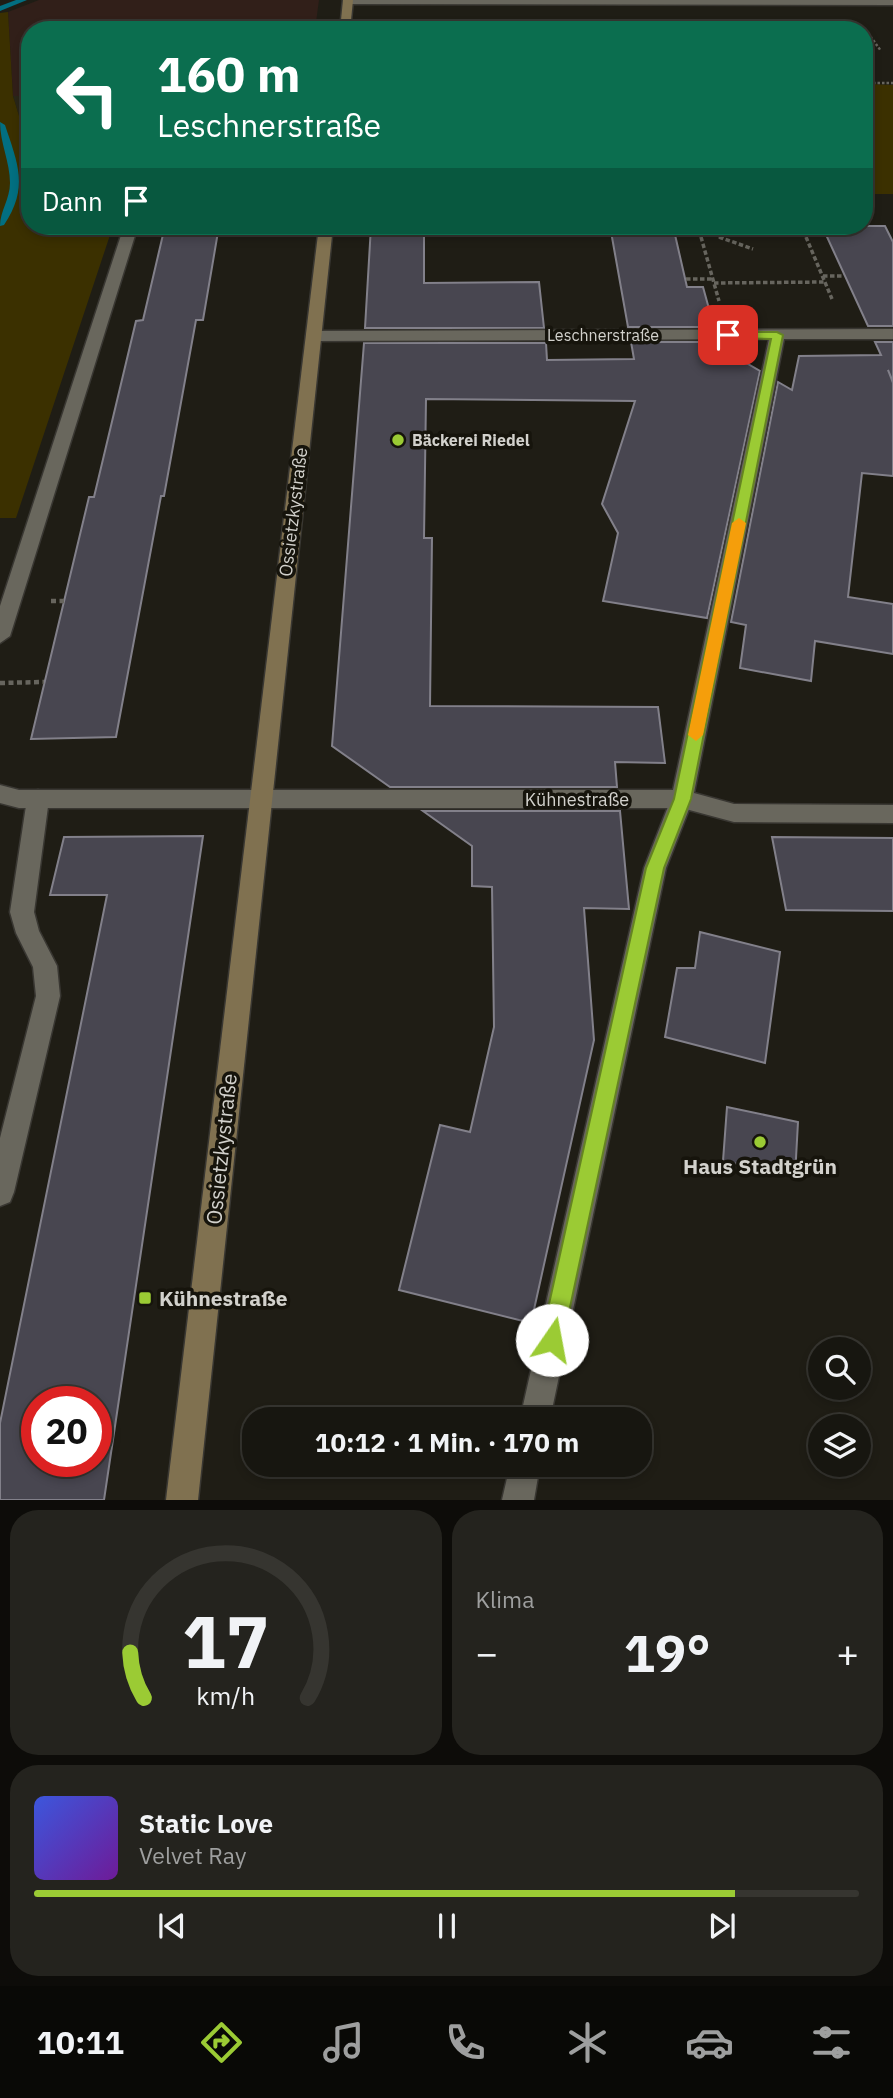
<!DOCTYPE html>
<html lang="de">
<meta charset="utf-8">
<style>
body{margin:0;font-family:"IBM Plex Sans",sans-serif;background:#24231e;color:#f1f3f6;height:100vh;display:flex;flex-direction:column;font-size:26px;white-space:nowrap}
*{box-sizing:border-box;margin:0}
p{font-size:23px;color:#9e9f9f}
.icon{flex:none;width:38px;height:38px;fill:none;stroke:currentColor;stroke-width:2;stroke-linecap:round;stroke-linejoin:round}
.map{position:relative;height:1500px;overflow:hidden}
.details{display:flex;flex-direction:column;gap:10px;padding:10px;background:#0d0c09;flex:1}
.details>*{flex:none}
.hud{position:absolute;left:21px;top:21px;width:852px;height:214px;border-radius:28px;box-shadow:0 4px 10px #0003,0 0 0 2px #363530;background:#0b6e4f;color:#fff;overflow:hidden}
.buttons{position:absolute;left:808px;top:1337px;display:grid;gap:14px}
.buttons a{display:grid;place-items:center;width:63px;height:63px;border-radius:50%;background:#171610;box-shadow:0 4px 10px #0003,0 0 0 2px #363530;font-size:35px}
.speed{position:absolute;left:21px;top:1386px;display:flex;gap:14px;font-size:35px;font-weight:700;text-align:center}
.speed>*{display:grid;place-content:center;width:91px;height:91px;border-radius:50%;background:#171610;box-shadow:0 4px 10px #0003,0 0 0 2px #363530;line-height:1}
.speed .limit{border:10px solid #d22;background:#fff;color:#111}
.pin{position:absolute;display:grid;place-items:center;width:60px;height:60px;color:#fff;margin:-30px;border-radius:14px;box-shadow:0 4px 10px #0006}
.me{position:absolute;width:77px;margin:-38px;rotate:12deg;stroke-linejoin:round;filter:drop-shadow(0 0 5px #0008)}
.turn{display:flex;align-items:center;gap:24px;height:147px;padding:0 21px;font-size:32px}
.turn .icon{width:91px;height:91px;stroke-width:2.5}
.turn b{display:block;font-size:49px;line-height:60px}
.then{display:flex;align-items:center;height:66px;padding:0 21px;background:#0003;gap:14px;font-size:26px}
.big{font-size:52px;font-weight:700;line-height:1.1}
.details .widget{flex:1;display:flex;flex-direction:column;justify-content:center;gap:10px;min-width:0;padding:0 24px;border-radius:28px;background:#24231e}
.details .dial{align-items:center;gap:0}
.dial svg{height:182px;overflow:visible;fill:none;stroke:#363530;stroke-width:7;stroke-linecap:round;text-anchor:middle}
.dial text{fill:#f1f3f6;stroke:none}
.song{display:flex;align-items:center;gap:21px}
.cover{width:84px;height:84px;border-radius:10px;background:linear-gradient(135deg,hsl(230 70% 55%),hsl(280 70% 35%))}
.played{height:7px;border-radius:4px;background:linear-gradient(90deg,#9bcb34 85%,#363530 85%)}
.keys{display:flex;justify-content:space-around;direction:ltr}
.heat{display:flex;justify-content:space-between;align-items:center;font-size:38px;direction:ltr}
.details .tiles{flex:1;display:grid;gap:10px;grid-template-columns:1fr 1fr}
.widget:last-child{grid-column:span 2}
.trip{position:absolute;left:242px;top:1407px;width:410px;height:70px;border-radius:28px;background:#171610;box-shadow:0 4px 10px #0003,0 0 0 2px #363530;font-weight:700;line-height:70px;text-align:center}
.menu{display:flex;height:112px;justify-content:space-around;align-items:center;background:#090906;color:#9e9f9f}
.menu .icon{width:49px;height:49px}
.menu .on{color:#9bcb34}
.menu b{font-size:32px;color:#f1f3f6}
.map>svg:first-child{display:block}
</style>
<div class="map">
<svg width="893" height="1500" viewBox="0 0 893 1500">
<rect width="100%" height="100%" fill="#1f1d15"/>
<polygon fill="#311f19" points="39,0 319,0 315,30 30,30 30,96 13,96 8,12"/>
<polygon fill="#292618" points="13,96 30,96 30,152"/>
<g fill="#3b3000">
<polygon points="8,12 13,96 30,152 30,226 113,226 16,518 0,518 0,13"/>
<polygon points="865,84 893,85 893,194 865,194"/>
</g>
<g fill="none" stroke-linecap="round" stroke-linejoin="round">
<g fill="#026f81" fill-rule="evenodd">
<polygon points="16,0 27,0 0,11 0,6"/>
<path d="M0 122 5 125C18 164 29 188 4 225L0 226C0 211 10 199 10 183 10 162 0 143 0 122Z"/>
</g>
</g>
<g fill="#484650" stroke="#82808a" stroke-width="2" fill-rule="evenodd">
<polygon points="165,226 219,226 203,320 196,320 164,496 161,496 116,737 31,739 89,497 94,497 136,321 143,320"/>
<polygon points="371,226 424,226 424,283 539,282 544,328 365,328"/>
<polygon points="610,226 673,226 687,287 703,287 714,327 628,327"/>
<polygon points="822,226 885,226 893,242 893,326 868,326"/>
<polygon points="631,342 718,342 719,347 760,371 707,618 603,601 618,533 602,504 635,401 426,399 424,538 432,538 430,706 658,707 665,763 615,762 617,787 390,787 332,746 364,343 546,343 547,360 634,359"/>
<polygon points="875,342 893,342 893,382 888,370 893,383 893,476 862,473 848,597 893,604 893,654 815,641 811,681 740,668 746,625 731,622 778,382 792,390 799,356 881,355"/>
<polygon points="423,811 620,811 629,909 584,908 594,1040 531,1323 399,1290 440,1125 470,1132 494,1027 492,887 472,886 472,846"/>
<path d="M203 836 104 1500H0V1423L107 895H50L64 837ZM37 1402H96V1461H37Z"/>
<polygon points="772,837 893,838 893,911 786,910"/>
<polygon points="700,932 780,952 765,1063 665,1037 677,968 695,968"/>
<polygon points="727,1107 798,1122 795,1176 723,1161"/>
</g>
<g fill="none" stroke-linecap="round" stroke-linejoin="round">
<defs>
<g id="lane">
<polygon points="38,790 46,793 49,799 34,912 39,931 57,966 60,996 14,1192 10,1202 0,1206 0,1138 36,996 33,967 16,933 10,912 27,799 30,793"/>
<polygon points="682,790 690,793 693,799 666,868 550,1419 520,1419 644,868 671,799 674,793"/>
<polygon points="510,1465 540,1465 534,1500 502,1500"/>
</g>
<g id="street">
<polygon points="343,0 893,0 893,5 348,4"/>
<polygon points="124,226 138,226 10,636 0,643 0,606"/>
<polygon points="893,329 893,339 784,339 694,793 734,804 893,805 893,823 734,822 682,808 19,808 0,803 0,785 19,790 673,790 769,339 314,341 306,336 314,331"/>
</g>
<g id="secondary">
<polygon points="343,0 353,0 350,30 340,30"/>
<polygon points="319,226 333,226 198,1500 166,1500"/>
</g>
</defs>
<use href="#lane" stroke="#393732" stroke-width="3"/>
<use href="#street" stroke="#393732" stroke-width="3"/>
<use href="#secondary" stroke="#393732" stroke-width="3"/>
<g stroke="#67655e" stroke-width="2.5" stroke-dasharray="2.5 2" stroke-linecap="butt">
<polyline points="868,33 881,51"/>
<polyline points="864,83 893,83"/>
<polyline points="698,226 701,238"/>
<polyline points="802,226 807,238"/>
<polyline points="805,228 823,228"/>
<polyline points="673,229 699,229 724,238"/>
</g>
<g stroke="#67655e" stroke-width="3.5" stroke-dasharray="4.5 2.5" stroke-linecap="butt">
<polyline points="701,237 719,301"/>
<polyline points="719,237 753,249"/>
<polyline points="806,237 832,299"/>
<polyline points="823,276 842,276"/>
<polyline points="686,279 713,279"/>
<polyline points="714,283 825,282"/>
</g>
<g stroke="#67655e" stroke-width="4.5" stroke-dasharray="5 3.5" stroke-linecap="butt">
<polyline points="51,601 64,601"/>
<polyline points="0,683 44,682"/>
</g>
<use href="#lane" fill="#69675d" fill-rule="evenodd"/>
<use href="#street" fill="#69675d" fill-rule="evenodd"/>
<use href="#secondary" fill="#807150" fill-rule="evenodd"/>
</g>
<polygon fill="#9bcb34" stroke="#658422" stroke-width="2" points="728,332 777,332 783,335 691,799 664,868 563,1340 560,1348 552,1352 544,1348 541,1340 646,868 674,799 771,339 724,338 722,335"/>
<polygon fill="#f59e0b" points="739,518 746,523 703,735 696,741 688,735 732,523"/>
<g fill="#9bcb34" stroke="#16140c" stroke-width="2.5">
<circle cx="398" cy="440" r="7"/>
<circle cx="760" cy="1142" r="7"/>
<rect x="138" y="1291" width="14" height="14" rx="3.5"/>
</g>
<g text-anchor="middle" dominant-baseline="central" stroke-width="7" stroke-linejoin="round" paint-order="stroke">
<g font-size="16" fill="#d2d1cc" stroke="#16140c">
<text x="603" y="335">Leschnerstraße</text>
</g>
<g font-size="16" font-weight="bold" fill="#d2d1cc" stroke="#16140c" text-anchor="start">
<text x="412" y="440">Bäckerei Riedel</text>
</g>
<g font-size="18" fill="#d2d1cc" stroke="#16140c">
<text transform="translate(293 512) rotate(-83)">Ossietzkystraße</text>
<text x="577" y="799">Kühnestraße</text>
</g>
<g font-size="21" fill="#d2d1cc" stroke="#16140c">
<text transform="translate(221 1149) rotate(-84)">Ossietzkystraße</text>
</g>
<g font-size="21" font-weight="bold" fill="#d2d1cc" stroke="#16140c">
<text x="760" y="1166">Haus Stadtgrün</text>
<text x="159" y="1298" text-anchor="start">Kühnestraße</text>
</g>
</g>
</svg>
<div class="buttons">
<a><svg class="icon" aria-label="search" viewBox="0 0 24 24"><circle cx="10" cy="10" r="6"/><path d="M15 15l6 6"/></svg></a>
<a><svg class="icon" aria-label="layers" viewBox="0 0 24 24"><path d="M12 4l9 5-9 5-9-5zM3 14l9 5 9-5"/></svg></a>
</div>
<div class="speed"><div class="limit">20</div></div>
<div class="pin" style="left:728px;top:335px;background:#d93025"><svg class="icon" aria-label="arrive" viewBox="0 0 24 24"><path d="M6 21V4h12l-3 4 3 4H6"/></svg></div>
<svg class="me" style="left:552px;top:1340px" viewBox="-20 -20 40 40"><circle r="19" fill="#fff"/><path d="M0-13L10 11 0 6-10 11z" fill="#9bcb34"/></svg>
<div class="trip">10:12 · 1 Min. · 170 m</div>
<div class="hud">
<div class="turn"><svg class="icon" aria-label="left" viewBox="0 0 24 24"><path d="M17 20v-9H6M10 6l-5 5 5 5"/></svg><div><b>160 m</b>Leschnerstraße</div></div>
<div class="then">Dann<svg class="icon" aria-label="arrive" viewBox="0 0 24 24"><path d="M6 21V4h12l-3 4 3 4H6"/></svg></div>
</div>
</div>
<section class="details">
<div class="tiles">
<div class="widget dial"><svg viewBox="0 0 100 80">
<path d="M14 69A42 42 0 1 1 86 69"/>
<path d="M14 69A42 42 0 0 1 8 49" stroke="#9bcb34"/>
<text x="50" y="56" font-size="32" font-weight="700">17</text>
<text x="50" y="72" font-size="11">km/h</text>
</svg></div>
<div class="widget"><p>Klima</p>
<div class="heat"><a>−</a><b class="big">19°</b><a>+</a></div>
</div>
<div class="widget">
<div class="song"><i class="cover"></i><div><b>Static Love</b><p>Velvet Ray</p></div></div>
<div class="played"></div>
<div class="keys"><svg class="icon" aria-label="previous" viewBox="0 0 24 24"><path d="M18 5L8 12l10 7zM5 5v14"/></svg><svg class="icon" aria-label="pause" viewBox="0 0 24 24"><path d="M8 5v14M16 5v14"/></svg><svg class="icon" aria-label="next" viewBox="0 0 24 24"><path d="M6 5l10 7-10 7zM19 5v14"/></svg></div>
</div>
</div>
</section>
<nav class="menu">
<b>10:11</b>
<svg class="icon on" aria-label="directions" viewBox="0 0 24 24"><path d="M12 3l9 9-9 9-9-9zM9 14v-3h6M13 9l2 2-2 2"/></svg>
<svg class="icon" aria-label="music" viewBox="0 0 24 24"><path d="M9 18V5l10-2v13"/><circle cx="6" cy="18" r="3"/><circle cx="16" cy="16" r="3"/></svg>
<svg class="icon" aria-label="phone" viewBox="0 0 24 24"><path d="M5 4h4l2 5-3 2q2 4 5 5l2-3 5 2v4C11 20 4 13 5 4z"/></svg>
<svg class="icon" aria-label="climate" viewBox="0 0 24 24"><path d="M12 3v18M4 7l16 10M4 17L20 7"/></svg>
<svg class="icon" aria-label="car" viewBox="0 0 24 24"><path d="M5 17H2v-5l4-1 3-4h7l3 4 3 1v5h-3M9 17h6M6 11h13"/><circle cx="7" cy="17" r="2"/><circle cx="17" cy="17" r="2"/></svg>
<svg class="icon" aria-label="filters" viewBox="0 0 24 24"><path d="M4 7h16M4 17h16"/><circle cx="9" cy="7" r="2"/><circle cx="15" cy="17" r="2"/></svg>
</nav>
